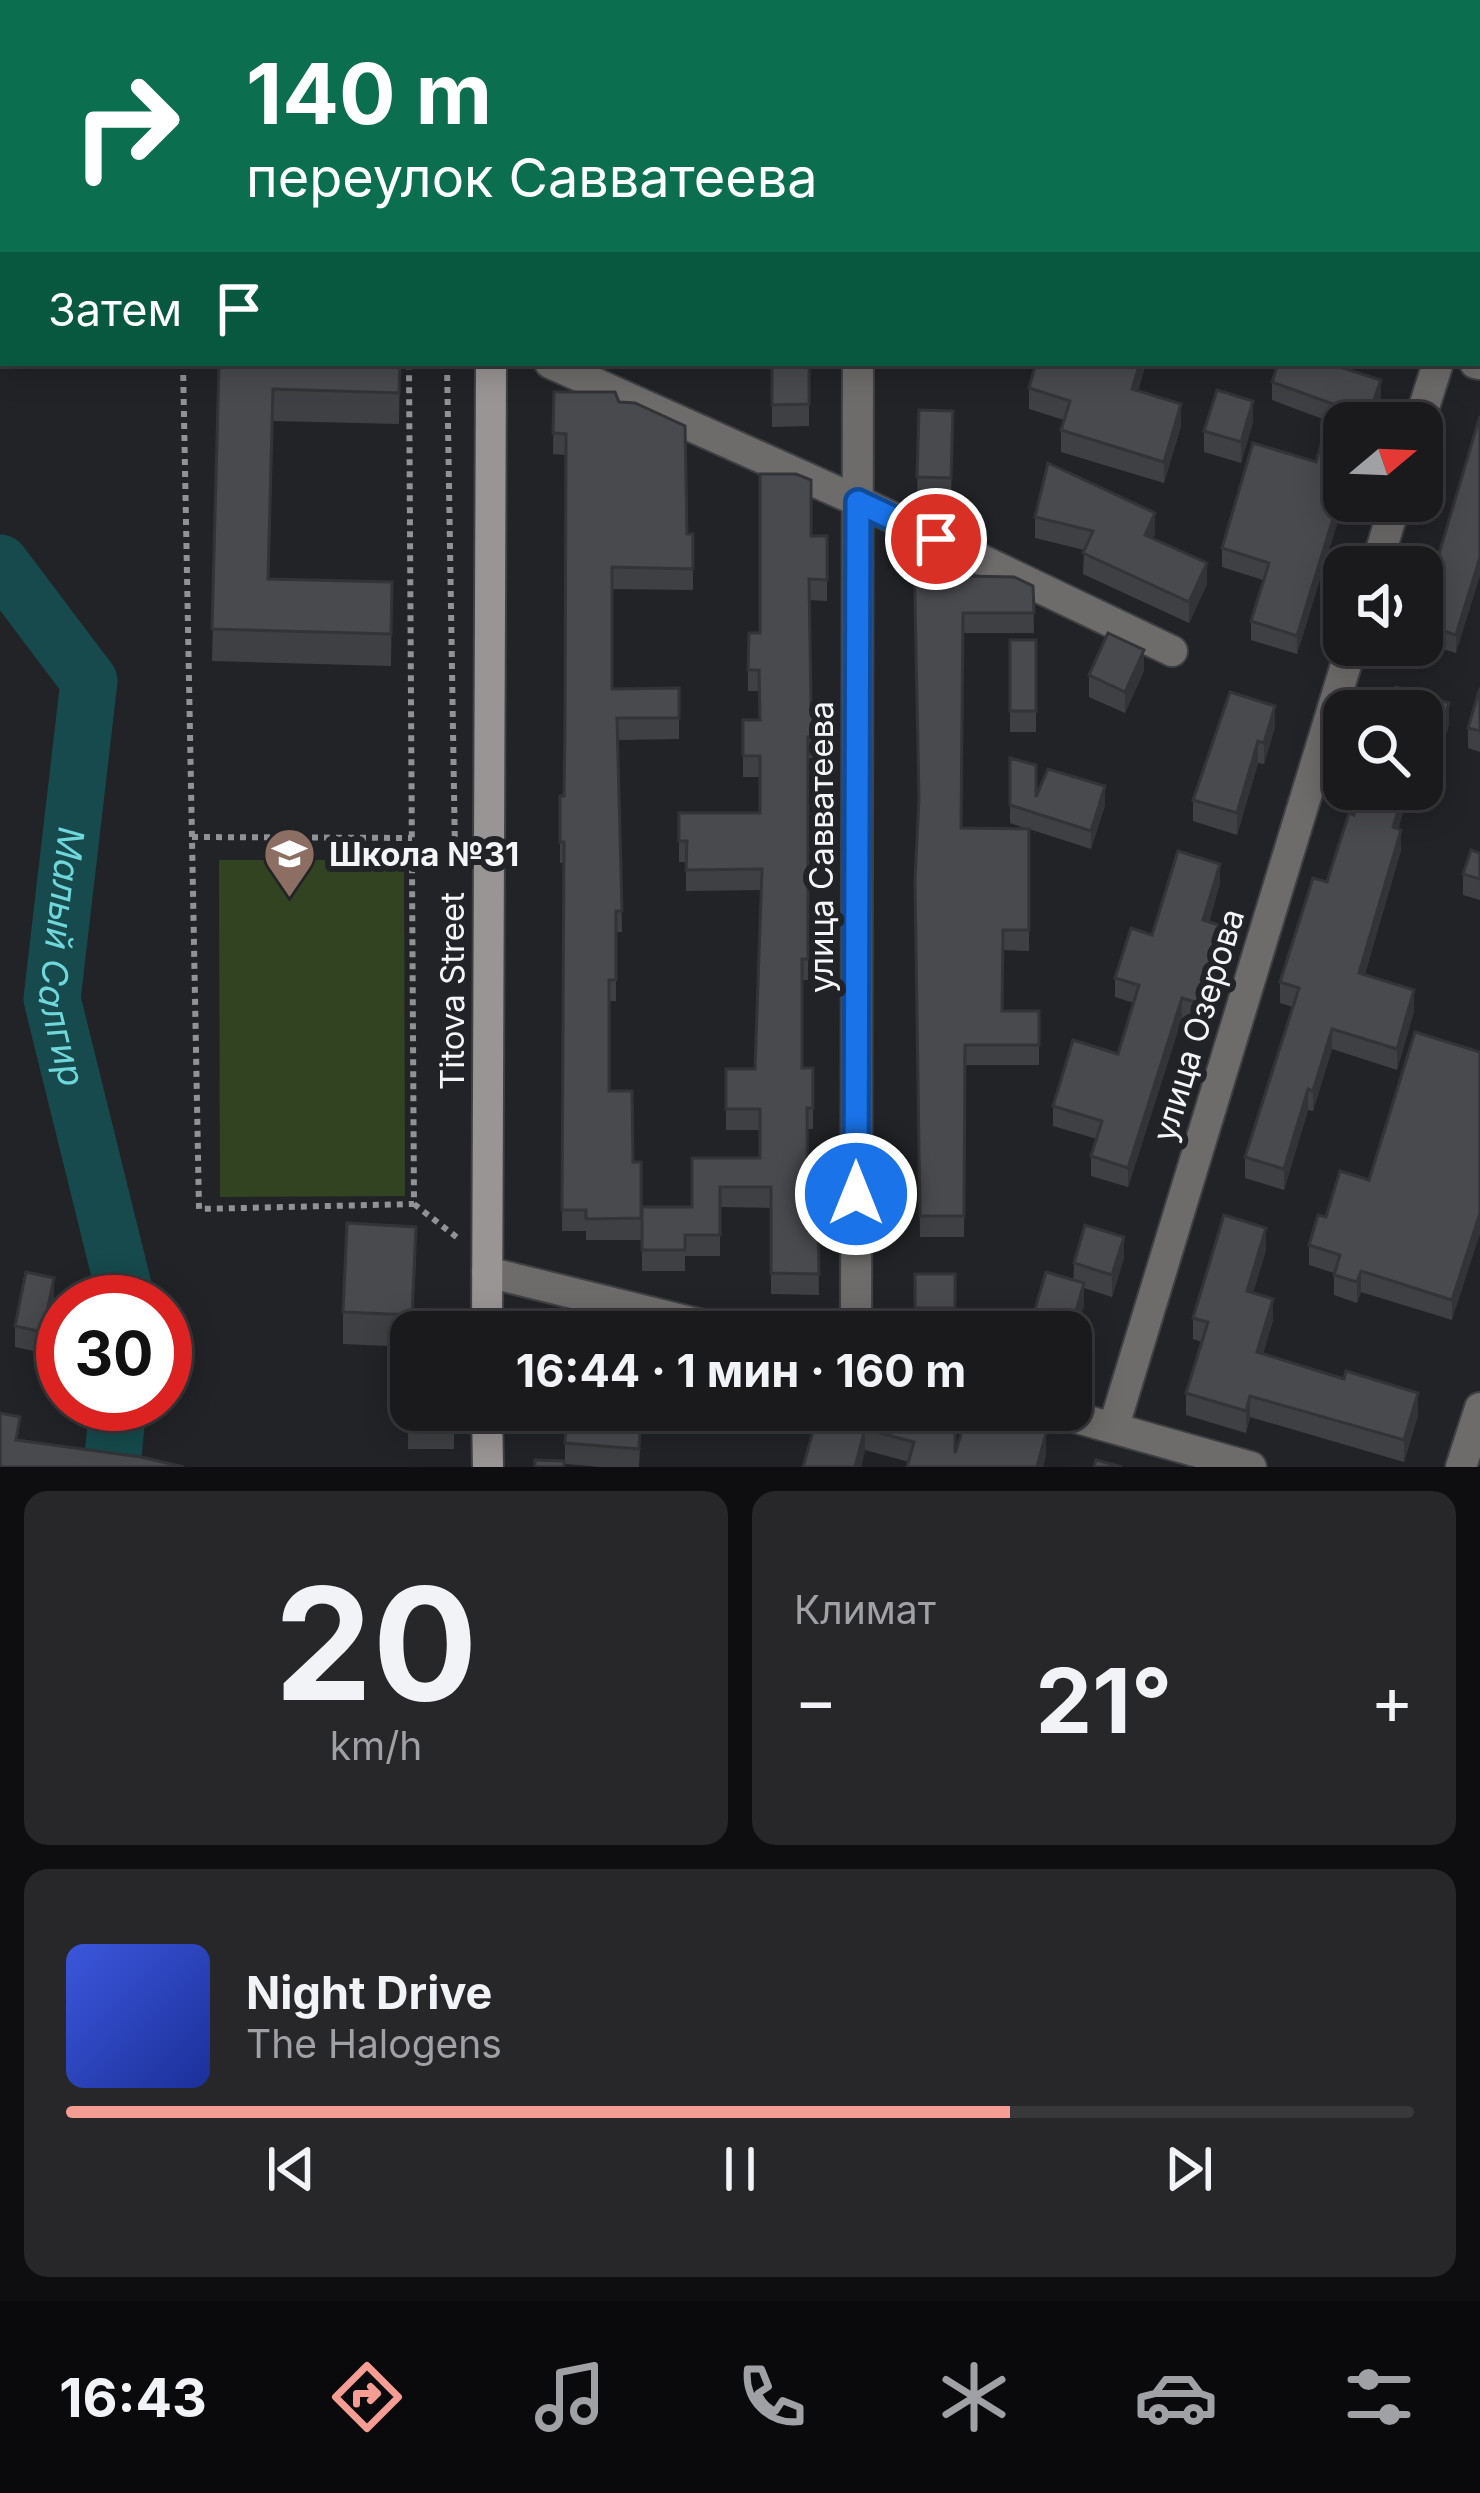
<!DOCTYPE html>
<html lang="ru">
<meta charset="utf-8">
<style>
body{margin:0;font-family:Inter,sans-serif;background:#27272a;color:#f1f3f6;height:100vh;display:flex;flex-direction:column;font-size:45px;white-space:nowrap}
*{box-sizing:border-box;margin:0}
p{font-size:39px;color:#9fa1a4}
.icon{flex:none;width:66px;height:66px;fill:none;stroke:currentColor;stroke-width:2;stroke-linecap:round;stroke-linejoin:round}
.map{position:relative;height:1467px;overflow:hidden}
.drawer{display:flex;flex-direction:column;gap:24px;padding:24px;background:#0e0e10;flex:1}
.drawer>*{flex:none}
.banner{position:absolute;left:0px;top:0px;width:1482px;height:366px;box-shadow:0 6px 30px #0003,0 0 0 3px #38383b;background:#0b6e4f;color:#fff;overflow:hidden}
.needle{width:78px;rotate:71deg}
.buttons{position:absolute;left:1323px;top:402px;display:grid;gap:24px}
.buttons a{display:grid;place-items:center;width:120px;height:120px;border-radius:24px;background:#1a1a1d;box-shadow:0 6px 30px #0003,0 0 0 3px #38383b;font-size:60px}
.speed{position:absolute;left:36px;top:1275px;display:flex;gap:24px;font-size:60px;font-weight:700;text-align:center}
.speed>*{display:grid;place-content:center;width:156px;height:156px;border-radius:50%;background:#1a1a1d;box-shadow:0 6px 30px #0003,0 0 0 3px #38383b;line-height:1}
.speed .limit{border:18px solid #d22;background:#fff;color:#111}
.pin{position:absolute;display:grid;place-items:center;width:102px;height:102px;color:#fff;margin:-51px;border:6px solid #fff;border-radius:50%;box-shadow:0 3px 12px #0007}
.me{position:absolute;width:132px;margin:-66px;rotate:0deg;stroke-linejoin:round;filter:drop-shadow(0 0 9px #0008)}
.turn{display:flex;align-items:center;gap:42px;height:252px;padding:0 48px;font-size:54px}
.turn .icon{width:156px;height:156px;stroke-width:2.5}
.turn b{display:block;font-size:84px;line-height:102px}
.then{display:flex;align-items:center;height:114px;padding:0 48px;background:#0003;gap:24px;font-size:45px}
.big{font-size:90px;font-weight:700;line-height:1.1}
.drawer .tile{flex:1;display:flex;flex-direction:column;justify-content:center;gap:18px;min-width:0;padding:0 42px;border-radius:24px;background:#27272a}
.drawer .dial{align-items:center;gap:0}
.dial b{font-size:156px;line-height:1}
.song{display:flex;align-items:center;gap:36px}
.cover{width:144px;height:144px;border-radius:18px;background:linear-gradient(135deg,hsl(230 70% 55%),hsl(230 70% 35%))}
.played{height:12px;border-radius:6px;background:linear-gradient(90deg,#f59c93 70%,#38383b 70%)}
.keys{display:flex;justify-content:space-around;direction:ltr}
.heat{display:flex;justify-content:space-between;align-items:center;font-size:66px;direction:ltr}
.drawer .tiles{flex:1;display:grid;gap:24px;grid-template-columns:1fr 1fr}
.tile:last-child{grid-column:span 2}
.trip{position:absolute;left:390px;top:1311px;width:702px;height:120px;border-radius:24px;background:#1a1a1d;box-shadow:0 6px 30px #0003,0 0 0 3px #38383b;font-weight:700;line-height:120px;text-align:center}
.menu{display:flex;height:192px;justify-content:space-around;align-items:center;background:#0a0a0c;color:#9fa1a4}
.menu .icon{width:84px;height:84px}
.menu .on{color:#f59c93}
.menu b{font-size:54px;color:#f1f3f6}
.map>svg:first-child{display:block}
</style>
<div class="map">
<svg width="1480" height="1467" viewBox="0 0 1480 1467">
<rect width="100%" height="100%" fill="#222327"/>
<polygon fill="#324321" points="219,860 404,860 405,1196 220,1197"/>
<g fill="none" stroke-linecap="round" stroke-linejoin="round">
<g stroke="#164a4c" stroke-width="57">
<polyline points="25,3 25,0"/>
<polyline points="0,81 3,73"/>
<polyline points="0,279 3,263"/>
<path id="s1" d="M0 563 89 681 52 999 127 1302"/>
<polyline points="112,1467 118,1404"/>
</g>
<defs>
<g id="street">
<polyline points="550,363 858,501 1172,651"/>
<polyline points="1475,363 1480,364"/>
<polyline points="1419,423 1438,363"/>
<polyline points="1376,567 1396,501"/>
<polyline points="487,1272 731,1332"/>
<polyline points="856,1332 858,363"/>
<polyline points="1049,1410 1251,1467"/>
<polyline points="1114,1426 1352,645"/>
<polyline points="1461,1467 1480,1408"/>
</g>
<g id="secondary">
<polyline points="492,3 492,0"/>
<polyline points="487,1332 491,363"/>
<polyline points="487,1410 488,1467"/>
</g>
</defs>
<use href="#street" stroke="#3f4044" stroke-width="34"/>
<use href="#secondary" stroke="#3f4044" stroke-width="34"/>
<g stroke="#919295" stroke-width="6" stroke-dasharray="6 6" stroke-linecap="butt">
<polyline points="445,3 445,0"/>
<polyline points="0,308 3,308"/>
<polyline points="183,363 199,1209 414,1204 409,363"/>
<polyline points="447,363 455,853"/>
<polyline points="192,837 412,838"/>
<polyline points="414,1204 459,1239"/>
</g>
<use href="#street" stroke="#6e6c6b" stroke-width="30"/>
<use href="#secondary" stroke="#999594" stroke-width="30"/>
</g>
<g fill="#3f4043">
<polygon points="1259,0 1320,0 1319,3 1268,3"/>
<polygon points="219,363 400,363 399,424 273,421 269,579 392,582 391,666 212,661"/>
<polygon points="772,363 809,363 809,426 772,427"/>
<polygon points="1036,363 1146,363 1138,391 1181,426 1164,483 1061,452 1061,430 1064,420 1029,409 1029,388"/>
<polygon points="1272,382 1381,398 1372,423 1344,423 1344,501 1297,654 1251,640 1251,621 1263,580 1222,567 1222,548 1316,462 1328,421 1272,400"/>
<polygon points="554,392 619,402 687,534 693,534 693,590 612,589 612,689 679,688 679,739 618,740 622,932 616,932 616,1001 609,1001 609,1091 633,1162 641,1162 641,1240 586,1240 586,1231 562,1231 564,863 560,863 560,796 564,796 566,455 553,454"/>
<polygon points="919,410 953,411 951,499 917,498"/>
<polygon points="1480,416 1456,653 1422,643 1422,611"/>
<polygon points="1253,422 1241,463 1204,452 1204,431"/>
<polygon points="1035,517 1155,534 1153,538 1207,584 1189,623 1083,574 1084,550 1035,538"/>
<polygon points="811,536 827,536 827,601 809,600 811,705 817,705 817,758 808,758 808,980 802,980 802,1068 813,1068 813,1129 808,1129 808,1230 818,1230 819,1295 771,1294 771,1208 720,1207 720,1256 685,1256 685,1271 642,1271 642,1207 692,1207 760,1158 760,1130 726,1130 726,1069 755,1069 761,890 686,891 686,862 679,862 679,834 760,813 760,777 743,777 743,720 760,720 759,691 748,691 748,670 760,633"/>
<polygon points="964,576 1033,586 1034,633 963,633 962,828 1027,829 1010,823 1010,758 1036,797 1105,805 1091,849 1029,829 1029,951 1003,950 1002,1011 1039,1011 1039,1065 965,1065 964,1237 920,1237 915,901"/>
<rect x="1010" y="640" width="26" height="92"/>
<polygon points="1144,671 1125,713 1089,697 1089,675"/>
<polygon points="1480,688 1480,752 1468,748 1468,728"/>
<polygon points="1422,711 1449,724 1441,751 1423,746"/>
<polygon points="1275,727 1264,764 1258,763 1237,835 1193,821 1193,800"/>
<polygon points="1362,789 1410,789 1398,829 1401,850 1365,974 1414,1011 1397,1070 1332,1049 1313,1111 1308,1110 1284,1190 1245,1178 1245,1157 1293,1007 1280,1003 1280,982 1327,882 1354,815"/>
<polygon points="1480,853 1480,900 1463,895 1463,874"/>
<polygon points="1220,883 1209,922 1222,946 1198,1023 1182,1018 1128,1187 1091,1176 1091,1156 1097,1139 1053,1126 1053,1106 1118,1054 1134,1003 1115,997 1115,978 1152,935"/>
<polygon points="1480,1052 1452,1320 1361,1292 1357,1303 1334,1295 1334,1273 1309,1265 1309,1245 1326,1217 1369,1180"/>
<polygon points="1266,1250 1253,1293 1273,1320 1263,1354 1418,1415 1404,1462 1250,1417 1246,1433 1186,1415 1186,1393 1202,1342 1193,1339 1193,1318"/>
<polygon points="416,1258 411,1347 343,1344 343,1312"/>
<polygon points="1124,1258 1112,1297 1084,1288 1084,1305 1071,1349 1074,1263"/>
<rect x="915" y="1274" width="40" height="56"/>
<polygon points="54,1299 43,1353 15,1347 15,1326"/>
<polygon points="409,1351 454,1410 454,1449 408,1449"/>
<polygon points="642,1410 639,1467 600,1467 565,1464 565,1443"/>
<polygon points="690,1410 768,1410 763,1429"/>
<polygon points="819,1410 955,1453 1046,1455 1043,1467 907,1467 909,1462 865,1450 861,1467 803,1467"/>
</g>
<g fill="#333437">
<polygon points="1140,363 1146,363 1132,411 1132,389"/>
<polygon points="1381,380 1381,398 1372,423 1366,423"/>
<polygon points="1253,401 1253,422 1241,463 1241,442"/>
<polygon points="1181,404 1181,426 1164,483 1164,462"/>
<polygon points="1344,483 1344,501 1297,654 1297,636"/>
<polygon points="1155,513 1155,534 1145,556 1145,535"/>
<polygon points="1480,557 1480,576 1456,653 1456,635"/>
<polygon points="1207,563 1207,584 1189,623 1189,602"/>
<polygon points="1144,650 1144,671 1125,713 1125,692"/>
<polygon points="1449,703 1449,724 1441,751 1441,730"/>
<polygon points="1275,706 1275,727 1264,764 1264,743"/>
<polygon points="1258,741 1258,763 1237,835 1237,813"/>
<polygon points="1105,786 1105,805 1091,849 1091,831"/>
<polygon points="1404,789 1410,789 1393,848 1393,827"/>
<polygon points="1401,830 1401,850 1359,993 1359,973"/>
<polygon points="1220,864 1220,883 1203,940 1203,920"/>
<polygon points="1222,926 1222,946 1198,1023 1198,1003"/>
<polygon points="1414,990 1414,1011 1397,1070 1397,1049"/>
<polygon points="1182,998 1182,1018 1128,1187 1128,1168"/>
<polygon points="1332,1029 1332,1049 1313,1111 1313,1091"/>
<polygon points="1308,1089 1308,1110 1284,1190 1284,1169"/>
<polygon points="1480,1213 1480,1234 1452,1320 1452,1300"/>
<polygon points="416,1227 416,1258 412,1332 412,1315"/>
<polygon points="1266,1228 1266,1250 1247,1312 1247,1291"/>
<polygon points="1124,1237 1124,1258 1112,1297 1112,1275"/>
<polygon points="1361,1271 1361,1292 1357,1303 1357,1282"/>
<polygon points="54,1278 54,1299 43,1353 43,1332"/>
<polygon points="1084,1283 1084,1305 1071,1349 1070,1332"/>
<polygon points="1273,1299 1273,1320 1257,1374 1257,1352"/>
<polygon points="1418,1393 1418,1415 1404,1462 1404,1440"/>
<polygon points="1250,1396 1250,1417 1246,1433 1246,1411"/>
<polygon points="865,1429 865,1450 861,1467 855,1467"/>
<polygon points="1046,1433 1046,1455 1043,1467 1037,1467"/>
</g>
<g fill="#494a4e" stroke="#333437" stroke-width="3">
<rect x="69" y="0" width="133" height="3"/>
<polygon points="666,0 808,0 818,3 665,3"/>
<polygon points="1167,0 1239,0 1238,3 1166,3"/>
<polygon points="1351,0 1423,0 1422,3 1350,3"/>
<polygon points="219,363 400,363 399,393 273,389 268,579 392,582 391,634 212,629"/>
<polygon points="772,363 809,363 809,404 772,405"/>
<polygon points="1036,363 1140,363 1132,389 1181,404 1164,462 1061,430 1070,401 1029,388"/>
<polygon points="1278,363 1327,363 1381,380 1366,423 1344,423 1344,483 1297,636 1251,621 1269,563 1222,548 1253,443 1316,462 1333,404 1272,382"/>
<polygon points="1217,390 1253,401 1241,442 1204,431"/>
<polygon points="554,392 615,392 619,402 635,403 685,426 687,534 693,534 693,569 612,567 612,689 679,688 679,718 617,718 622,911 616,911 616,980 609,980 609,1091 632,1091 633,1162 641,1162 641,1218 586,1219 586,1210 562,1210 564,842 560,842 560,796 564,796 565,729 566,434 553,433"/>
<polygon points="919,410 953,411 951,478 917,477"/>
<polygon points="1480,416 1480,557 1456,635 1422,624 1422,611"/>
<polygon points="1048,463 1155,513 1145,535 1207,563 1189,602 1083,553 1093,531 1035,517"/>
<polygon points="760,474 796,474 811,480 811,536 827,536 827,580 809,579 811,705 817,705 817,737 808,737 808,959 802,959 802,1068 813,1068 813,1108 807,1108 808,1230 818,1230 819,1274 771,1273 771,1187 720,1187 720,1235 685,1235 685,1250 642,1250 642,1207 692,1207 692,1158 760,1158 760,1109 726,1109 726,1069 755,1069 762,869 686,870 687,841 679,841 679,813 760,813 760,756 743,756 743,720 760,720 759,670 748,670 749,633 760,633"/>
<polygon points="914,552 963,552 964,576 1014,577 1033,586 1034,613 963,613 961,828 1029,829 1029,930 1003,930 1002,1011 1039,1011 1039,1045 965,1045 964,1216 920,1216 915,880 919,798"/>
<polygon points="1108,633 1144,650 1125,692 1089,675"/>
<rect x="1010" y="640" width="26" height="71"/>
<polygon points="1396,687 1449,703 1441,730 1423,725 1422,729 1422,711 1389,711"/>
<polygon points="1480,688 1480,731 1468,728"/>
<polygon points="1230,692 1275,706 1264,743 1258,741 1237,813 1193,800"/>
<polygon points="1010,758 1036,765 1036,797 1048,769 1105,786 1091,831 1010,805"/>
<polygon points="1362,789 1404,789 1393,827 1401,830 1359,973 1414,990 1397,1049 1332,1029 1313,1091 1308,1089 1284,1169 1245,1157 1299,988 1280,982 1313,878 1327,882 1349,813 1354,815"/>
<polygon points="1471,850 1480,853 1480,879 1463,874"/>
<polygon points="1178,851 1220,864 1203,920 1222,926 1198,1003 1182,998 1128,1168 1091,1156 1102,1121 1053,1106 1073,1040 1118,1054 1139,985 1115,978 1131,928 1152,935"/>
<polygon points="1415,1032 1480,1052 1480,1213 1452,1300 1361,1271 1357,1282 1334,1275 1340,1255 1309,1245 1318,1215 1326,1217 1340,1171 1369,1180"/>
<polygon points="1224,1215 1266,1228 1247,1291 1273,1299 1257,1352 1344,1379 1346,1371 1418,1393 1404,1440 1250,1396 1246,1411 1186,1393 1208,1322 1193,1318"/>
<polygon points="347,1223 416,1227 412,1315 343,1312"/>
<polygon points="1085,1225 1124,1237 1112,1275 1074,1263"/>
<polygon points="26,1272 54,1278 43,1332 15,1326"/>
<polygon points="1046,1272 1084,1283 1070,1332 1028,1332"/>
<rect x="915" y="1274" width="40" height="34"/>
<polygon points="602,1322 644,1324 644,1332 601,1332"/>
<polygon points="409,1351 411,1351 411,1410 454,1410 454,1427 408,1427"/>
<polygon points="567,1410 641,1410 639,1449 565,1443"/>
<polygon points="819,1410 955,1410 955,1453 968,1413 1046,1433 1037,1467 907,1467 914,1442 865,1429 855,1467 803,1467"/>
<polygon points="0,1413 20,1417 16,1440 141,1457 184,1467 0,1467"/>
<polygon points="535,1460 564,1461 564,1467 535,1467"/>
<polygon points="1096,1460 1122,1467 1094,1467"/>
</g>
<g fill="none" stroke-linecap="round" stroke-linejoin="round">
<defs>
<polyline id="route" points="856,1194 858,502 936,539"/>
</defs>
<use href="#route" stroke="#114b97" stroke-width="30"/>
<use href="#route" stroke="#1a73e8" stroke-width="21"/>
</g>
<defs>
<symbol id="school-pin" viewBox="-11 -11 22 30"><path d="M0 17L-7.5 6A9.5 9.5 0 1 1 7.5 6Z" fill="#8d6e63" stroke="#222327"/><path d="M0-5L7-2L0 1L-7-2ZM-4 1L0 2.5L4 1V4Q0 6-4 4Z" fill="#fff"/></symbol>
</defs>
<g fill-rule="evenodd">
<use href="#school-pin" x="260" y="824" width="59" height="81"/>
</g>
<g text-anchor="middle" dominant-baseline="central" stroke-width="12" stroke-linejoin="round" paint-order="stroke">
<g font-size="33" fill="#f4f5f7" stroke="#222327">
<text transform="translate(821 847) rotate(-90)">улица Савватеева</text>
<text transform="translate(452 991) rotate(-90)">Titova Street</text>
<text transform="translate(1198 1025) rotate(-73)">улица Озерова</text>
</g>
<g font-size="33" font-weight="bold" fill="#f4f5f7" stroke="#222327" text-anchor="start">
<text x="329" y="854">Школа №31</text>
</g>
<g font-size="36" font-style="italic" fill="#6fd7da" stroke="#222327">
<text stroke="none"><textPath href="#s1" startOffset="426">Малый Салгир</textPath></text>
</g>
</g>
</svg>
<div class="buttons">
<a><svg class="needle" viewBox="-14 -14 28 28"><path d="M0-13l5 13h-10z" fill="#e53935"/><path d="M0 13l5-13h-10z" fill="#9fa1a4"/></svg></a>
<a><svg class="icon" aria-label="sound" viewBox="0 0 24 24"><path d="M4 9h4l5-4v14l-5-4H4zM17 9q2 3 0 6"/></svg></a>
<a><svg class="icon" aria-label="search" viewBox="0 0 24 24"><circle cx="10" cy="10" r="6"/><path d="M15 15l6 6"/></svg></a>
</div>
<div class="speed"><div class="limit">30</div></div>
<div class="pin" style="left:936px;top:539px;background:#d93025"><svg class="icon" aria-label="arrive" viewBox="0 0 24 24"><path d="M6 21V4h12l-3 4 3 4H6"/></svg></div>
<svg class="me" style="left:856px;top:1194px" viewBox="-20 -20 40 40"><circle r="17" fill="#1a73e8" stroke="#fff" stroke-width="3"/><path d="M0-11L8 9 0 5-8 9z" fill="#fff"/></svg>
<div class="trip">16:44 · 1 мин · 160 m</div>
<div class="banner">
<div class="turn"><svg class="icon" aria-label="right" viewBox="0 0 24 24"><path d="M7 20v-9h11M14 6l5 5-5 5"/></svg><div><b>140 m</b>переулок Савватеева</div></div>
<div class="then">Затем<svg class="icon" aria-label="arrive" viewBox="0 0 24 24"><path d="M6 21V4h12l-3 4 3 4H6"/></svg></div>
</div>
</div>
<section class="drawer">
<div class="tiles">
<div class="tile dial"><b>20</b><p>km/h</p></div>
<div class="tile"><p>Климат</p>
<div class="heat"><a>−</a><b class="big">21°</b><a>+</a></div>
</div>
<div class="tile">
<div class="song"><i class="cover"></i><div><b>Night Drive</b><p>The Halogens</p></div></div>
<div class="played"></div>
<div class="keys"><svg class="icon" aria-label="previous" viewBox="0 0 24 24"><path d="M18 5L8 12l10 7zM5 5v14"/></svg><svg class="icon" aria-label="pause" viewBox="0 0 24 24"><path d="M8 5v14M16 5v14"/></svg><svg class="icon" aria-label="next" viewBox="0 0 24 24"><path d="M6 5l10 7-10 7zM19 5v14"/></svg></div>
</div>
</div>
</section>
<nav class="menu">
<b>16:43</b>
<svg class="icon on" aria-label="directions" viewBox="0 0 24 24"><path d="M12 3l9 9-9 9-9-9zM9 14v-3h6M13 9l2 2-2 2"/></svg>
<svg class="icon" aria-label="music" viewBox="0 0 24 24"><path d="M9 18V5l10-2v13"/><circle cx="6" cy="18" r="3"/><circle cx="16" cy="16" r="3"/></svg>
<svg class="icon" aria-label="phone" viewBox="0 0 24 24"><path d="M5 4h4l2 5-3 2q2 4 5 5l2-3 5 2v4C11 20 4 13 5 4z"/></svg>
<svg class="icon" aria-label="climate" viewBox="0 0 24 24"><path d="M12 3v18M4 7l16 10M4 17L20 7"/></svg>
<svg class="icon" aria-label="car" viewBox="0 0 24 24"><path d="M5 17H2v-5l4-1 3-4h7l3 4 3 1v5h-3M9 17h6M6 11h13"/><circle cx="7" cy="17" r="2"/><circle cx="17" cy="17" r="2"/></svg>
<svg class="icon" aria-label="filters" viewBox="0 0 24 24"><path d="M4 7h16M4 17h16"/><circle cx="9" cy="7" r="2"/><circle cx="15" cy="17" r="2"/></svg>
</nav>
